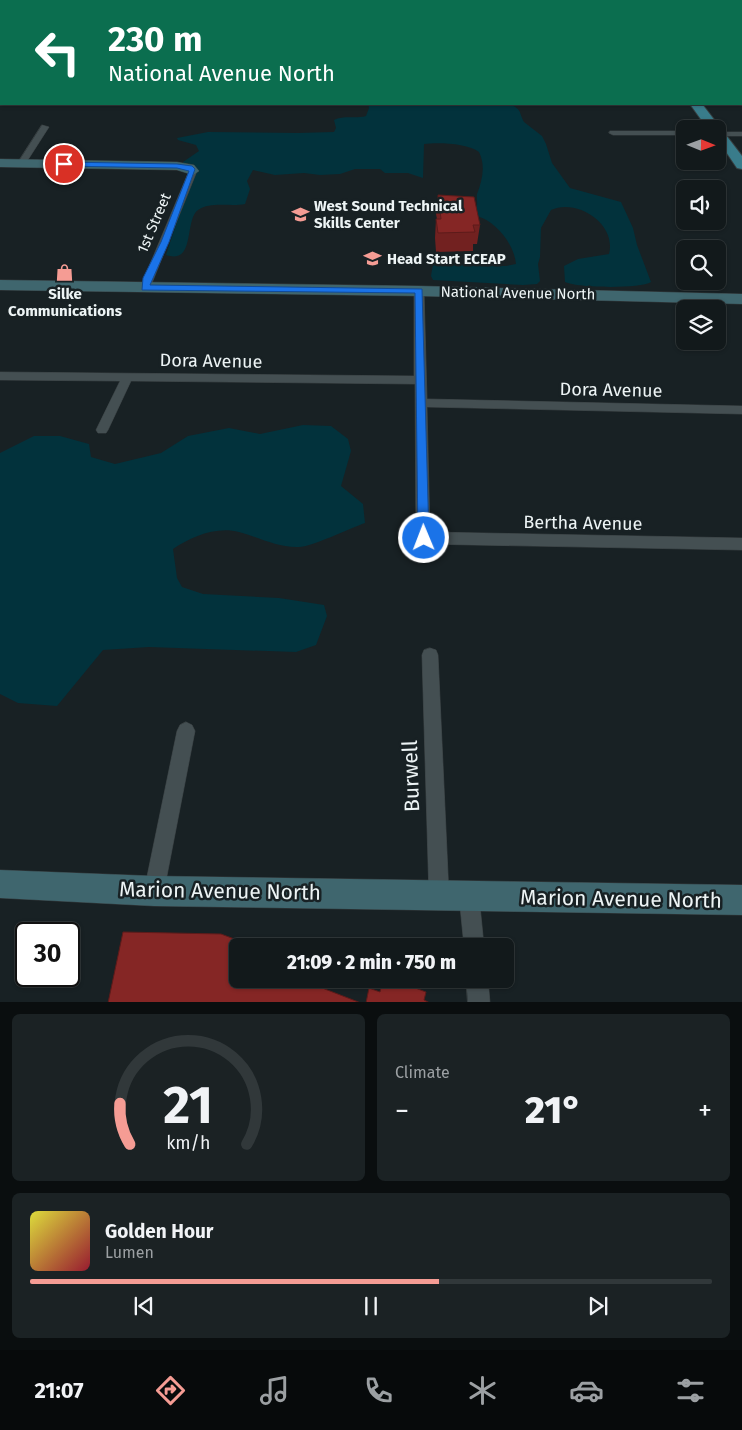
<!DOCTYPE html>
<meta charset="utf-8">
<style>
body{margin:0;font-family:"Fira Sans",sans-serif;background:#1b2224;color:#f1f3f6;height:100vh;display:flex;flex-direction:column;font-size:19px;white-space:nowrap}
*{box-sizing:border-box;margin:0}
p{font-size:16px;color:#9ca0a3}
.icon{flex:none;width:28px;height:28px;fill:none;stroke:currentColor;stroke-width:2;stroke-linecap:round;stroke-linejoin:round}
.map{position:relative;height:1002px;overflow:hidden}
.details{display:flex;flex-direction:column;gap:12px;padding:12px;background:#0a0e0f;flex:1}
.details>*{flex:none}
.banner{position:absolute;left:0px;top:0px;width:742px;height:105px;box-shadow:0 1px 4px #0004,0 0 0 1px #31383a;background:#0b6e4f;color:#fff;overflow:hidden}
.needle{width:32px;rotate:91deg}
.tools{position:absolute;left:676px;top:120px;display:grid;gap:10px}
.tools a{display:grid;place-items:center;width:50px;height:50px;border-radius:8px;background:#12191b;box-shadow:0 1px 4px #0004,0 0 0 1px #31383a;font-size:25px}
.speed{position:absolute;left:15px;top:922px;display:flex;gap:10px;font-size:25px;font-weight:700;text-align:center}
.speed>*{display:grid;place-content:center;width:65px;height:65px;border-radius:50%;background:#12191b;box-shadow:0 1px 4px #0004,0 0 0 1px #31383a;line-height:1}
.speed .limit{border:2px solid #111;border-radius:8px;background:#fff;color:#111}
.pin{position:absolute;display:grid;place-items:center;width:42px;height:42px;color:#fff;margin:-21px;border:2px solid #fff;border-radius:50%;box-shadow:0 1px 5px #0007}
.me{position:absolute;width:55px;margin:-28px;rotate:359deg;stroke-linejoin:round;filter:drop-shadow(0 0 4px #0008)}
.turn{display:flex;align-items:center;gap:18px;height:105px;padding:0 25px;font-size:22px}
.turn .icon{width:65px;height:65px;stroke-width:2.5}
.turn b{display:block;font-size:35px;line-height:42px}
.big{font-size:38px;font-weight:800;line-height:1.1}
.details .tile{flex:1;display:flex;flex-direction:column;justify-content:center;gap:8px;min-width:0;padding:0 18px;border-radius:8px;background:#1b2224}
.details .dial{align-items:center;gap:0}
.dial svg{height:130px;overflow:visible;fill:none;stroke:#31383a;stroke-width:7;stroke-linecap:round;text-anchor:middle}
.dial text{fill:#f1f3f6;stroke:none}
.song{display:flex;align-items:center;gap:15px}
.cover{width:60px;height:60px;border-radius:8px;background:linear-gradient(135deg,hsl(60 70% 55%),hsl(350 70% 35%))}
.played{height:5px;border-radius:2px;background:linear-gradient(90deg,#f59c94 60%,#31383a 60%)}
.keys{display:flex;justify-content:space-around;direction:ltr}
.heat{display:flex;justify-content:space-between;align-items:center;font-size:28px;direction:ltr}
.details .tiles{flex:1;display:grid;gap:12px;grid-template-columns:1fr 1fr}
.tile:last-child{grid-column:span 2}
.trip{position:absolute;left:229px;top:938px;width:285px;height:50px;border-radius:8px;background:#12191b;box-shadow:0 1px 4px #0004,0 0 0 1px #31383a;font-weight:800;line-height:50px;text-align:center}
.menu{display:flex;height:80px;justify-content:space-around;align-items:center;background:#070a0b;color:#9ca0a3}
.menu .icon{width:35px;height:35px}
.menu .current{color:#f59c94}
.menu b{font-size:22px;color:#f1f3f6}
.map>svg:first-child{display:block}
</style>
<div class="map">
<svg width="742" height="1003" viewBox="0 0 742 1003">
<rect width="100%" height="100%" fill="#182124"/>
<g fill="#02323c">
<path d="M368 104H510C523 111 518 111 524 122L542 136 546 144 552 163 570 188 621 202 633 228 637 245 651 282C640 289 577 288 565 282L564 266 578 259 609 254C617 224 577 198 551 210L541 228 540 257 538 264 540 281 537 284 523 285 433 280 431 276 433 264 506 266 516 264C514 243 495 221 477 216L475 210C479 204 476 200 477 194 482 181 486 166 479 152 468 143 437 142 424 144L423 178 408 173H385L380 169H355L340 174 320 175 304 173 275 175 253 170 247 181 250 189 245 204C230 207 211 201 198 210 184 220 196 265 166 255L185 197 196 172 183 164V162L199 151 196 145 178 140 177 138 208 132 298 133 334 132 336 128 334 120C343 115 356 119 366 116L369 108Z"/>
<path d="M303 425 331 426 348 439 351 451 341 486 363 504 365 523C351 528 311 547 299 547 278 548 258 537 239 532 216 526 191 537 173 549L177 578 182 587 203 594 279 598 324 605 327 616 316 645 296 652 149 647 103 650 57 706 18 703 0 694V453L34 436H60L89 444 91 457 115 464 161 453 188 436 229 428 260 434Z"/>
</g>
<g fill="none" stroke-linecap="round" stroke-linejoin="round">
<defs>
<g id="street">
<polygon points="484,0 495,0 496,1 485,1"/>
<polygon points="42,125 49,127 24,166 18,166 17,164"/>
<polygon points="610,131 685,131 685,135 613,135 609,133"/>
<rect x="718" y="132" width="24" height="4"/>
<polygon points="193,168 197,171 150,288 149,290 141,290 140,288 189,171"/>
<polygon points="419,288 424,291 427,399 742,406 742,414 427,407 430,532 742,538 742,550 423,544 418,542 416,538 415,384 131,381 108,430 106,433 98,433 96,430 120,381 0,380 0,372 414,376 414,291"/>
<polygon points="430,648 436,650 438,655 449,896 446,903 439,906 432,903 429,896 422,655 424,650"/>
<polygon points="186,722 192,725 195,731 164,891 161,898 154,901 147,898 144,891 177,731 180,725"/>
<polygon points="469,886 476,889 479,896 484,946 464,946 459,896 462,889"/>
<polygon points="466,979 488,979 490,1003 468,1003"/>
</g>
<g id="secondary">
<rect x="0" y="30" width="1" height="6"/>
<rect x="0" y="71" width="1" height="6"/>
<polygon points="0,159 177,162 194,165 199,171 193,175 177,170 0,167"/>
<polygon points="0,280 419,286 742,294 742,304 419,296 0,290"/>
<polygon points="0,870 154,876 742,885 742,915 154,906 0,898"/>
</g>
<g id="primary">
<rect x="632" y="0" width="10" height="1"/>
<polygon points="690,104 702,104 742,156 742,169 737,168 718,140 718,129 708,129"/>
</g>
<rect id="highway" x="0" y="42" width="1" height="8"/>
</defs>
<use href="#street" stroke="#373e40" stroke-width="1"/>
<use href="#secondary" stroke="#373e40" stroke-width="1"/>
<use href="#primary" stroke="#373e40" stroke-width="2"/>
<use href="#highway" stroke="#373e40" stroke-width="2"/>
<use href="#street" fill="#444f52" fill-rule="evenodd"/>
<use href="#secondary" fill="#3f666e" fill-rule="evenodd"/>
<use href="#primary" fill="#397c8b" fill-rule="evenodd"/>
<use href="#highway" fill="#329ab1" fill-rule="evenodd"/>
</g>
<polygon fill="#722120" points="438,195 480,225 477,244 473,244 473,251 436,252 435,238 436,219 437,219 436,214"/>
<g fill="#852625" stroke="#5d1b1a">
<polygon points="438,195 474,197 480,225 473,225 475,232 438,233 436,219 441,219"/>
<polygon points="123,932 221,934 253,946 238,946 238,979 299,979 361,1003 108,1003"/>
<polygon points="383,979 391,979 426,992 424,1000 430,1003 366,1003 369,988 380,992"/>
</g>
<polygon fill="#1a73e8" stroke="#114b97" points="64,162 177,164 192,166 195,169 169,242 150,285 422,289 429,538 428,541 419,541 418,538 415,293 142,290 143,278 161,242 189,171 177,168 61,166 61,163"/>
<defs>
<symbol id="school-bare" viewBox="-9 -9 18 18"><path d="M0-5L7-2L0 1L-7-2ZM-4 1L0 2.5L4 1V4Q0 6-4 4Z" fill="#f59c94" stroke="#182124" stroke-width="2.5" paint-order="stroke"/></symbol>
<symbol id="shop-bare" viewBox="-9 -9 18 18"><path d="M-5-2.5h2.3a2.7 3.5 0 0 1 5.4 0H5L5.5 6h-11ZM-1.5-2.5h3a1.5 2.3 0 0 0-3 0Z" fill="#f59c94" stroke="#182124" stroke-width="2.5" paint-order="stroke"/></symbol>
</defs>
<g fill-rule="evenodd">
<use href="#school-bare" x="288" y="202" width="25" height="25"/>
<use href="#school-bare" x="360" y="246" width="25" height="25"/>
<use href="#shop-bare" x="52" y="260" width="25" height="25"/>
</g>
<g text-anchor="middle" dominant-baseline="central" stroke-width="5" stroke-linejoin="round" paint-order="stroke">
<g font-size="15" font-weight="bold" fill="#edf4f5" stroke="#182124" text-anchor="start">
<text x="314" y="206">West Sound Technical<tspan x="314" dy="17">Skills Center</tspan></text>
<text x="387" y="259">Head Start ECEAP</text>
<text x="65" y="294" text-anchor="middle">Silke<tspan x="65" dy="17">Communications</tspan></text>
</g>
<g font-size="15" fill="#edf4f5" stroke="#182124">
<text transform="translate(154 223) rotate(-67)">1st Street</text>
<text transform="translate(518 293) rotate(1)">National Avenue North</text>
</g>
<g font-size="18" fill="#edf4f5" stroke="#182124">
<text transform="translate(211 361) rotate(1)">Dora Avenue</text>
<text transform="translate(611 390) rotate(1)">Dora Avenue</text>
<text transform="translate(583 523) rotate(1)">Bertha Avenue</text>
</g>
<g font-size="21" fill="#edf4f5" stroke="#182124">
<text transform="translate(411 776) rotate(-92)">Burwell</text>
<text transform="translate(220 891) rotate(1)">Marion Avenue North</text>
<text transform="translate(621 899) rotate(1)">Marion Avenue North</text>
</g>
</g>
</svg>
<div class="tools">
<a><svg class="needle" viewBox="-14 -14 28 28"><path d="M0-13l5 13h-10z" fill="#e53935"/><path d="M0 13l5-13h-10z" fill="#9ca0a3"/></svg></a>
<a><svg class="icon" aria-label="sound" viewBox="0 0 24 24"><path d="M4 9h4l5-4v14l-5-4H4zM17 9q2 3 0 6"/></svg></a>
<a><svg class="icon" aria-label="search" viewBox="0 0 24 24"><circle cx="10" cy="10" r="6"/><path d="M15 15l6 6"/></svg></a>
<a><svg class="icon" aria-label="layers" viewBox="0 0 24 24"><path d="M12 4l9 5-9 5-9-5zM3 14l9 5 9-5"/></svg></a>
</div>
<div class="speed"><div class="limit">30</div></div>
<div class="pin" style="left:64px;top:164px;background:#d93025"><svg class="icon" aria-label="arrive" viewBox="0 0 24 24"><path d="M6 21V4h12l-3 4 3 4H6"/></svg></div>
<svg class="me" style="left:424px;top:538px" viewBox="-20 -20 40 40"><circle r="17" fill="#1a73e8" stroke="#fff" stroke-width="3"/><path d="M0-11L8 9 0 5-8 9z" fill="#fff"/></svg>
<div class="trip">21:09 · 2 min · 750 m</div>
<div class="banner">
<div class="turn"><svg class="icon" aria-label="left" viewBox="0 0 24 24"><path d="M17 20v-9H6M10 6l-5 5 5 5"/></svg><div><b>230 m</b>National Avenue North</div></div>
</div>
</div>
<section class="details">
<div class="tiles">
<div class="tile dial"><svg viewBox="0 0 100 80">
<path d="M14 69A42 42 0 1 1 86 69"/>
<path d="M14 69A42 42 0 0 1 8 44" stroke="#f59c94"/>
<text x="50" y="56" font-size="32" font-weight="700">21</text>
<text x="50" y="72" font-size="11">km/h</text>
</svg></div>
<div class="tile"><p>Climate</p>
<div class="heat"><a>−</a><b class="big">21°</b><a>+</a></div>
</div>
<div class="tile">
<div class="song"><i class="cover"></i><div><b>Golden Hour</b><p>Lumen</p></div></div>
<div class="played"></div>
<div class="keys"><svg class="icon" aria-label="previous" viewBox="0 0 24 24"><path d="M18 5L8 12l10 7zM5 5v14"/></svg><svg class="icon" aria-label="pause" viewBox="0 0 24 24"><path d="M8 5v14M16 5v14"/></svg><svg class="icon" aria-label="next" viewBox="0 0 24 24"><path d="M6 5l10 7-10 7zM19 5v14"/></svg></div>
</div>
</div>
</section>
<nav class="menu">
<b>21:07</b>
<svg class="icon current" aria-label="directions" viewBox="0 0 24 24"><path d="M12 3l9 9-9 9-9-9zM9 14v-3h6M13 9l2 2-2 2"/></svg>
<svg class="icon" aria-label="music" viewBox="0 0 24 24"><path d="M9 18V5l10-2v13"/><circle cx="6" cy="18" r="3"/><circle cx="16" cy="16" r="3"/></svg>
<svg class="icon" aria-label="phone" viewBox="0 0 24 24"><path d="M5 4h4l2 5-3 2q2 4 5 5l2-3 5 2v4C11 20 4 13 5 4z"/></svg>
<svg class="icon" aria-label="climate" viewBox="0 0 24 24"><path d="M12 3v18M4 7l16 10M4 17L20 7"/></svg>
<svg class="icon" aria-label="car" viewBox="0 0 24 24"><path d="M5 17H2v-5l4-1 3-4h7l3 4 3 1v5h-3M9 17h6M6 11h13"/><circle cx="7" cy="17" r="2"/><circle cx="17" cy="17" r="2"/></svg>
<svg class="icon" aria-label="filters" viewBox="0 0 24 24"><path d="M4 7h16M4 17h16"/><circle cx="9" cy="7" r="2"/><circle cx="15" cy="17" r="2"/></svg>
</nav>
